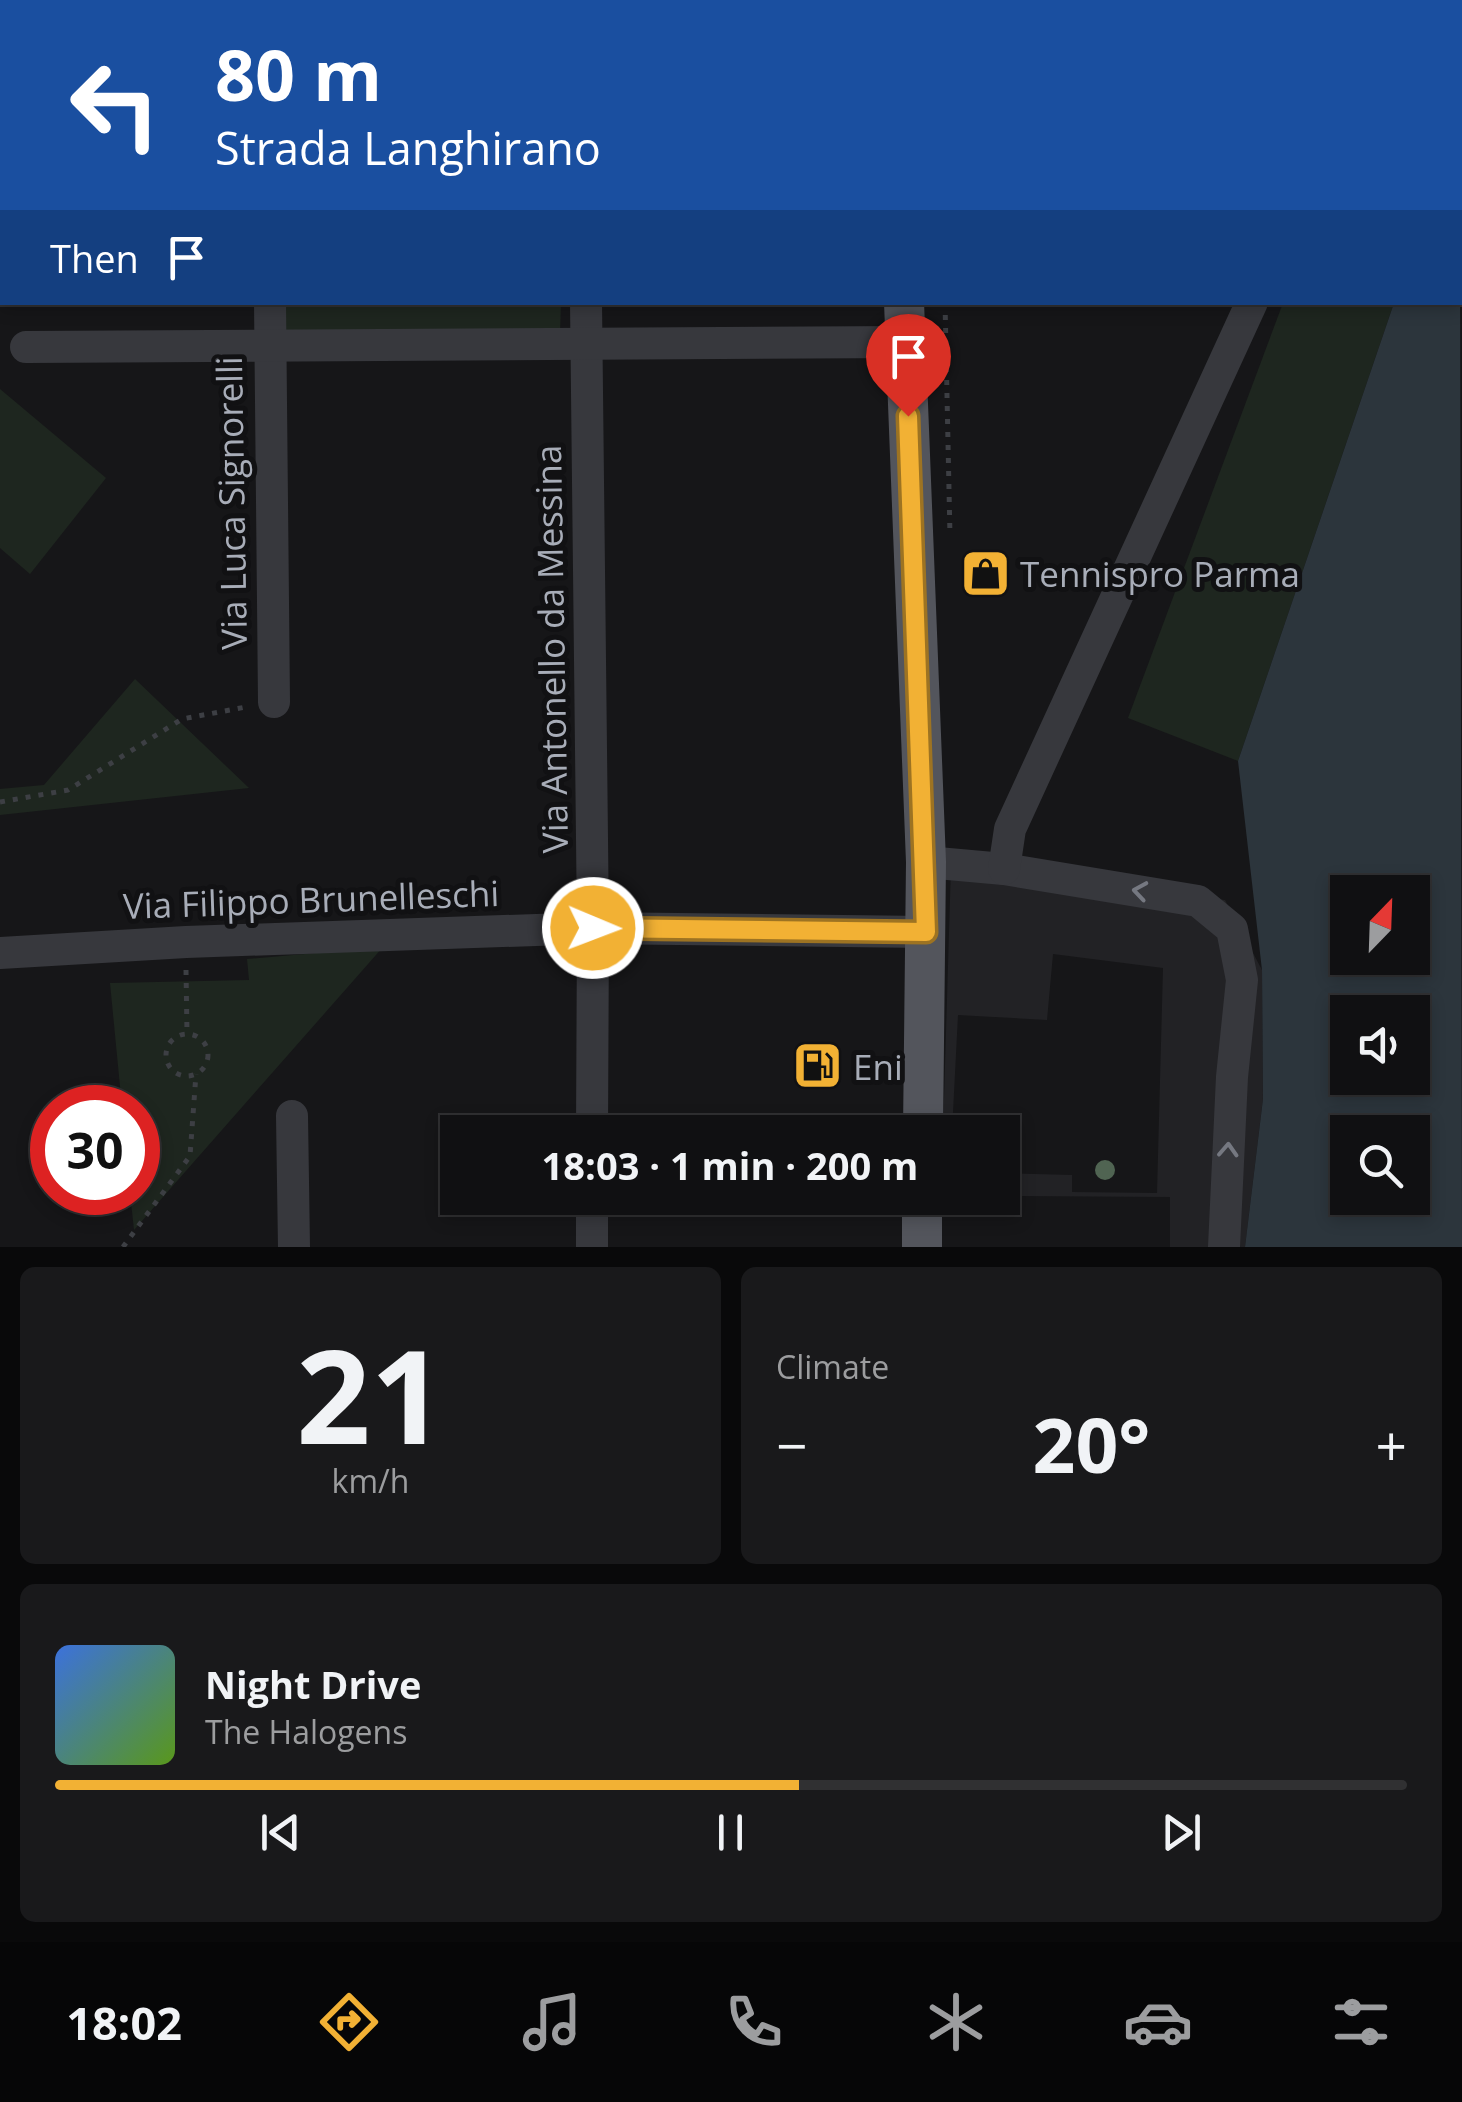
<!DOCTYPE html>
<meta charset="utf-8">
<style>
body{margin:0;font-family:"Open Sans",sans-serif;background:#19191b;color:#f1f3f6;height:100vh;display:flex;flex-direction:column;font-size:38px;white-space:nowrap}
*{box-sizing:border-box;margin:0}
p{font-size:32px;color:#9c9d9f}
.icon{flex:none;width:55px;height:55px;fill:none;stroke:currentColor;stroke-width:2;stroke-linecap:round;stroke-linejoin:round}
.map{position:relative;height:1247px;overflow:hidden}
.side{display:flex;flex-direction:column;gap:20px;padding:20px;background:#09090a;flex:1}
.side>*{flex:none}
.guide{position:absolute;left:0px;top:0px;width:1462px;height:305px;box-shadow:0 5px 15px #0003,0 0 0 2px #303032;background:#1a4fa0;color:#fff;overflow:hidden}
.needle{width:65px;rotate:23deg}
.fabs{position:absolute;left:1330px;top:875px;display:grid;gap:20px}
.fabs a{display:grid;place-items:center;width:100px;height:100px;border-radius:0px;background:#101012;box-shadow:0 5px 15px #0003,0 0 0 2px #303032;font-size:50px}
.speed{position:absolute;left:30px;top:1085px;display:flex;gap:20px;font-size:50px;font-weight:700;text-align:center}
.speed>*{display:grid;place-content:center;width:130px;height:130px;border-radius:50%;background:#101012;box-shadow:0 5px 15px #0003,0 0 0 2px #303032;line-height:1}
.speed .limit{border:15px solid #d22;background:#fff;color:#111}
.pin{position:absolute;display:grid;place-items:center;width:85px;height:85px;color:#fff;margin:-102px -42px;border-radius:50% 50% 50% 0;rotate:-45deg;box-shadow:0 0 10px #0007}
.pin .icon{rotate:45deg}
.me{position:absolute;width:110px;margin:-55px;rotate:91deg;stroke-linejoin:round;filter:drop-shadow(0 0 8px #0008)}
.turn{display:flex;align-items:center;gap:35px;height:210px;padding:0 50px;font-size:45px}
.turn .icon{width:130px;height:130px;stroke-width:2.5}
.turn b{display:block;font-size:70px;line-height:85px}
.then{display:flex;align-items:center;height:95px;padding:0 50px;background:#0003;gap:20px;font-size:38px}
.big{font-size:75px;font-weight:700;line-height:1.1}
.side .card{flex:1;display:flex;flex-direction:column;justify-content:center;gap:15px;min-width:0;padding:0 35px;border-radius:15px;background:#19191b}
.side .dial{align-items:center;gap:0}
.dial b{font-size:130px;line-height:1}
.song{display:flex;align-items:center;gap:30px}
.cover{width:120px;height:120px;border-radius:15px;background:linear-gradient(135deg,hsl(220 70% 55%),hsl(90 70% 35%))}
.played{height:10px;border-radius:5px;background:linear-gradient(90deg,#f2b134 55%,#303032 55%)}
.keys{display:flex;justify-content:space-around;direction:ltr}
.heat{display:flex;justify-content:space-between;align-items:center;font-size:55px;direction:ltr}
.side .tiles{flex:1;display:grid;gap:20px;grid-template-columns:1fr 1fr}
.card:last-child{grid-column:span 2}
.trip{position:absolute;left:440px;top:1115px;width:580px;height:100px;border-radius:0px;background:#101012;box-shadow:0 5px 15px #0003,0 0 0 2px #303032;font-weight:700;line-height:100px;text-align:center}
.tab-bar{display:flex;height:160px;justify-content:space-around;align-items:center;background:#060607;color:#9c9d9f}
.tab-bar .icon{width:70px;height:70px}
.tab-bar .on{color:#f2b134}
.tab-bar b{font-size:45px;color:#f1f3f6}
.map>svg:first-child{display:block}
</style>
<div class="map">
<svg width="1462" height="1247" viewBox="0 0 1462 1247">
<rect width="100%" height="100%" fill="#161618"/>
<polygon fill="#222225" points="951,866 1225,900 1262,970 1263,1099 1245,1247 1170,1247 1170,1197 1003,1196 1003,1173 1072,1175 1072,1192 1157,1193 1163,968 1053,954 1047,1020 958,1015 952,1132 943,1132"/>
<g fill="#1e261f">
<polygon points="0,0 232,0 2,2 0,233"/>
<polygon points="279,303 561,303 560,334 279,331"/>
<polygon points="1283,303 1394,303 1238,761 1128,718"/>
<polygon points="0,389 106,478 30,574 0,548"/>
<polygon points="135,679 249,788 0,815 0,789 44,785"/>
<polygon points="383,947 134,1230 130,1193 138,1192 138,1108 122,1107 110,983 249,980 247,959"/>
</g>
<path fill="#2c353c" fill-rule="evenodd" d="M1460 260 1462 1247H1245L1263 1099 1262 970 1238 761 1394 303 1460 302ZM1348 892H1412V958H1348ZM1348 1012H1412V1078H1348ZM1348 1132H1412V1198H1348Z"/>
<g fill="none" stroke-linecap="round" stroke-linejoin="round">
<g stroke="#2c353c" stroke-width="9">
<polyline points="91,2 93,0"/>
<polyline points="0,104 2,101"/>
</g>
<g stroke="#3d3f44" stroke-width="5" stroke-dasharray="5 8" stroke-linecap="butt">
<polyline points="945,302 950,536"/>
<polyline points="0,802 68,790 182,719 246,707"/>
<polyline points="186,970 187,1033"/>
<circle cx="187" cy="1055" r="21"/>
<polyline points="123,1247 190,1156 196,1074"/>
</g>
<g stroke="#37383d" stroke-width="32">
<polyline points="1401,0 1402,2"/>
<polyline points="270,302 274,702"/>
<polyline points="586,302 593,928 592,1132"/>
<polyline points="26,347 905,342"/>
<polyline points="926,862 1004,869 1198,901 1232,929 1242,980 1232,1077 1224,1247"/>
<polyline points="1004,869 1010,829 1252,302"/>
<polyline points="0,953 186,942 593,928 926,932"/>
<polyline points="292,1116 294,1247"/>
<polyline points="592,1247 592,1198"/>
</g>
<g stroke="#53555c" stroke-width="40">
<polyline points="898,2 898,0"/>
<polyline points="904,302 926,862 923,1132"/>
<polyline points="922,1247 922,1198"/>
</g>
</g>
<circle fill="#506452" cx="1105" cy="1170" r="10"/>
<defs><path id="oneway-chevron" d="M-2-3.5L2.5 0L-2 3.5" fill="none" stroke-width="1.6" stroke-linecap="round" stroke-linejoin="round" transform="scale(2.5)"/></defs>
<g stroke="#757881">
<use href="#oneway-chevron" transform="translate(1140 891) rotate(-171)"/>
<use href="#oneway-chevron" transform="translate(1228 1150) rotate(-87)"/>
</g>
<g fill="none" stroke-linecap="round" stroke-linejoin="round">
<defs>
<polyline id="route" points="593,928 926,932 908,416"/>
</defs>
<use href="#route" stroke="#9d7322" stroke-width="25"/>
<use href="#route" stroke="#f2b134" stroke-width="18"/>
</g>
<defs>
<symbol id="shop-square" viewBox="-11 -11 22 22"><rect x="-9" y="-9" width="18" height="18" rx="4" fill="#f2b134" stroke="#111113"/><path d="M-5-2.5h2.3a2.7 3.5 0 0 1 5.4 0H5L5.5 6h-11ZM-1.5-2.5h3a1.5 2.3 0 0 0-3 0Z" fill="#111"/></symbol>
<symbol id="fuel-square" viewBox="-11 -11 22 22"><rect x="-9" y="-9" width="18" height="18" rx="4" fill="#f2b134" stroke="#111113"/><path d="M-5.5-6h7V0h2V4h1.3V-2.5L3-4.5l.8-.8L6-3V5H2.5V1h-1V6h-7ZM-4.2-4.7v3.2H.2V-4.7Z" fill="#111"/></symbol>
</defs>
<g fill-rule="evenodd">
<use href="#shop-square" x="958" y="546" width="55" height="55"/>
<use href="#fuel-square" x="790" y="1038" width="55" height="55"/>
</g>
<g text-anchor="middle" dominant-baseline="central" stroke-width="10" stroke-linejoin="round" paint-order="stroke">
<g font-size="35" fill="#a8adb8" stroke="#111113">
<text transform="translate(231 503) rotate(-91)">Via Luca Signorelli</text>
<text transform="translate(551 649) rotate(-91)">Via Antonello da Messina</text>
<text transform="translate(311 899) rotate(-2)">Via Filippo Brunelleschi</text>
</g>
<g font-size="35" fill="#a8adb8" stroke="#111113" text-anchor="start">
<text x="1020" y="573">Tennispro Parma</text>
<text x="853" y="1066">Eni</text>
</g>
</g>
</svg>
<div class="fabs">
<a><svg class="needle" viewBox="-14 -14 28 28"><path d="M0-13l5 13h-10z" fill="#e53935"/><path d="M0 13l5-13h-10z" fill="#9c9d9f"/></svg></a>
<a><svg class="icon" aria-label="sound" viewBox="0 0 24 24"><path d="M4 9h4l5-4v14l-5-4H4zM17 9q2 3 0 6"/></svg></a>
<a><svg class="icon" aria-label="search" viewBox="0 0 24 24"><circle cx="10" cy="10" r="6"/><path d="M15 15l6 6"/></svg></a>
</div>
<div class="speed"><div class="limit">30</div></div>
<div class="pin" style="left:908px;top:416px;background:#d93025"><svg class="icon" aria-label="arrive" viewBox="0 0 24 24"><path d="M6 21V4h12l-3 4 3 4H6"/></svg></div>
<svg class="me" style="left:593px;top:928px" viewBox="-20 -20 40 40"><circle r="17" fill="#f2b134" stroke="#fff" stroke-width="3"/><path d="M0-11L8 9 0 5-8 9z" fill="#fff"/></svg>
<div class="trip">18:03 · 1 min · 200 m</div>
<div class="guide">
<div class="turn"><svg class="icon" aria-label="left" viewBox="0 0 24 24"><path d="M17 20v-9H6M10 6l-5 5 5 5"/></svg><div><b>80 m</b>Strada Langhirano</div></div>
<div class="then">Then<svg class="icon" aria-label="arrive" viewBox="0 0 24 24"><path d="M6 21V4h12l-3 4 3 4H6"/></svg></div>
</div>
</div>
<section class="side">
<div class="tiles">
<div class="card dial"><b>21</b><p>km/h</p></div>
<div class="card"><p>Climate</p>
<div class="heat"><a>−</a><b class="big">20°</b><a>+</a></div>
</div>
<div class="card">
<div class="song"><i class="cover"></i><div><b>Night Drive</b><p>The Halogens</p></div></div>
<div class="played"></div>
<div class="keys"><svg class="icon" aria-label="previous" viewBox="0 0 24 24"><path d="M18 5L8 12l10 7zM5 5v14"/></svg><svg class="icon" aria-label="pause" viewBox="0 0 24 24"><path d="M8 5v14M16 5v14"/></svg><svg class="icon" aria-label="next" viewBox="0 0 24 24"><path d="M6 5l10 7-10 7zM19 5v14"/></svg></div>
</div>
</div>
</section>
<nav class="tab-bar">
<b>18:02</b>
<svg class="icon on" aria-label="directions" viewBox="0 0 24 24"><path d="M12 3l9 9-9 9-9-9zM9 14v-3h6M13 9l2 2-2 2"/></svg>
<svg class="icon" aria-label="music" viewBox="0 0 24 24"><path d="M9 18V5l10-2v13"/><circle cx="6" cy="18" r="3"/><circle cx="16" cy="16" r="3"/></svg>
<svg class="icon" aria-label="phone" viewBox="0 0 24 24"><path d="M5 4h4l2 5-3 2q2 4 5 5l2-3 5 2v4C11 20 4 13 5 4z"/></svg>
<svg class="icon" aria-label="climate" viewBox="0 0 24 24"><path d="M12 3v18M4 7l16 10M4 17L20 7"/></svg>
<svg class="icon" aria-label="car" viewBox="0 0 24 24"><path d="M5 17H2v-5l4-1 3-4h7l3 4 3 1v5h-3M9 17h6M6 11h13"/><circle cx="7" cy="17" r="2"/><circle cx="17" cy="17" r="2"/></svg>
<svg class="icon" aria-label="filters" viewBox="0 0 24 24"><path d="M4 7h16M4 17h16"/><circle cx="9" cy="7" r="2"/><circle cx="15" cy="17" r="2"/></svg>
</nav>
